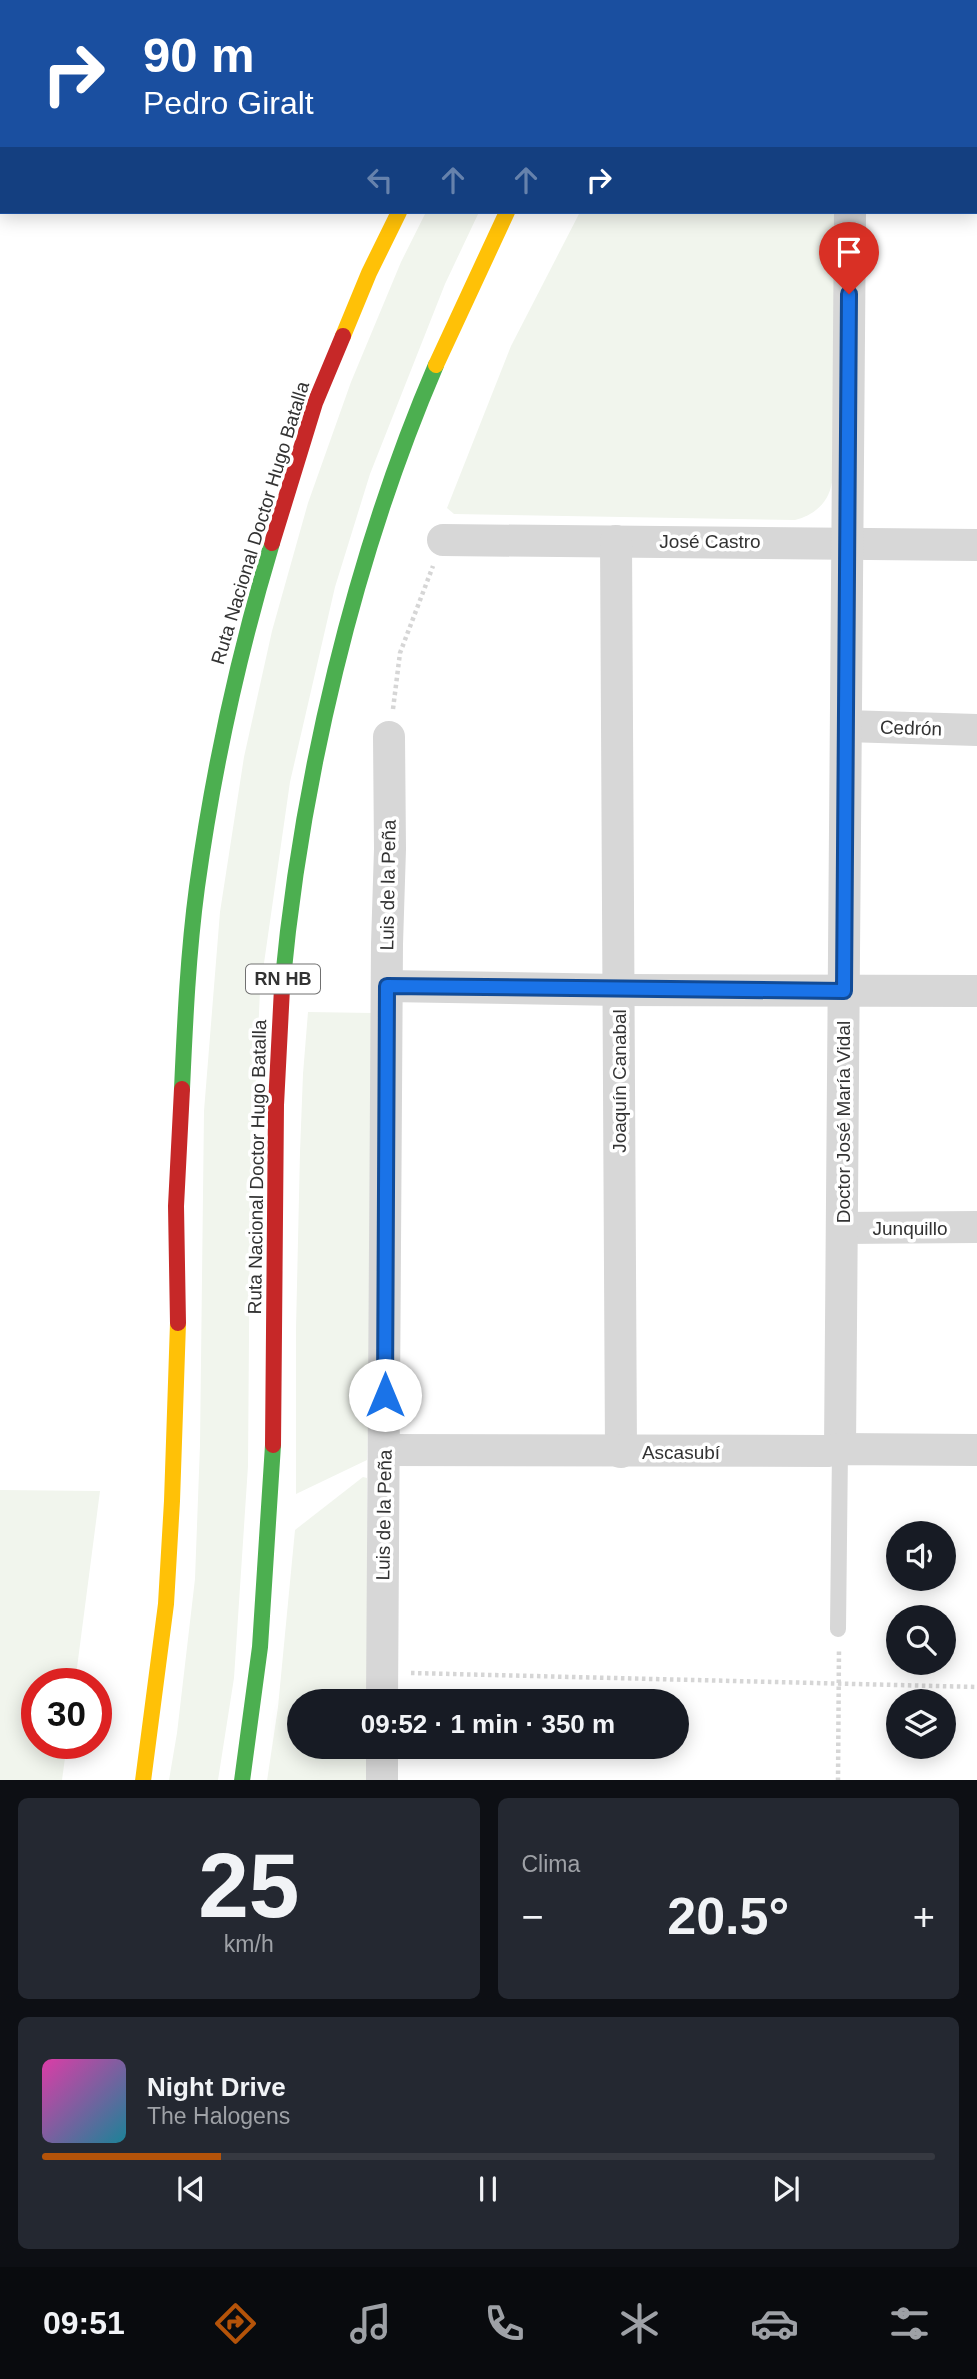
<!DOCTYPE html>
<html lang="es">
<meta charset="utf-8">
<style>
body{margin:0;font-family:Helvetica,sans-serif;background:#242831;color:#f1f3f6;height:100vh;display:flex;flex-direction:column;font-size:26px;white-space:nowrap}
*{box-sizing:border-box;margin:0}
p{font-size:23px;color:#9ea1a6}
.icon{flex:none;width:38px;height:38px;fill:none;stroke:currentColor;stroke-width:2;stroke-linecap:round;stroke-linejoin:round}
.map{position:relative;height:1780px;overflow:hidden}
.details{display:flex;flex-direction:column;gap:18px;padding:18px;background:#0d0f14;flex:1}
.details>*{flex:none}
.banner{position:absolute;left:0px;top:0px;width:978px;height:214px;box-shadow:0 4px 18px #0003;background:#1a4fa0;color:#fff;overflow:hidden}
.tools{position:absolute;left:886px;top:1521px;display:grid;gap:14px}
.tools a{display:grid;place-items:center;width:70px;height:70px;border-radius:50%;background:#171b24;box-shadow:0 4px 18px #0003;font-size:35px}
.speed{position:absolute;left:21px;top:1668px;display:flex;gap:14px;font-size:35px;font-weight:700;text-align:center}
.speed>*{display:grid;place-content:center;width:91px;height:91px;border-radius:50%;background:#171b24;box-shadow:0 4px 18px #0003;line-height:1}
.speed .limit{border:10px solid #d22;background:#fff;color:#111}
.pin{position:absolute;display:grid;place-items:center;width:60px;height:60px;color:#fff;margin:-72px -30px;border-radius:50% 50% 50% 0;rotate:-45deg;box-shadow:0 0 7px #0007}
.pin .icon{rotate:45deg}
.me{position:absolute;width:77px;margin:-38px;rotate:0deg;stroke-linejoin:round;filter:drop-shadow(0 0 5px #0008)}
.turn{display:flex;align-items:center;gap:24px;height:147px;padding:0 28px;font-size:32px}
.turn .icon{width:91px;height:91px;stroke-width:2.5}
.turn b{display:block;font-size:49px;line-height:60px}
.lanes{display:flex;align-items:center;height:66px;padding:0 28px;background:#0003;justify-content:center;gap:35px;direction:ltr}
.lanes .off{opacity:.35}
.big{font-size:52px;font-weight:700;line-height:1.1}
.details .tile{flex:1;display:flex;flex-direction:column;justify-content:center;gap:10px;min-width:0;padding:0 24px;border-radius:10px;background:#242831}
.details .dial{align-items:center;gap:0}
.dial b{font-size:91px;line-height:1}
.song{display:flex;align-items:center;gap:21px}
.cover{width:84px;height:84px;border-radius:10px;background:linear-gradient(135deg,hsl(320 70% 55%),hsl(190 70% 35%))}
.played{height:7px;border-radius:4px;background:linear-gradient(90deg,#b45309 20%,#363941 20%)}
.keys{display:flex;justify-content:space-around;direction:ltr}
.heat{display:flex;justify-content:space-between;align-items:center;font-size:38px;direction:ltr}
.details .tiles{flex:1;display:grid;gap:18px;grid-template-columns:1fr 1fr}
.tile:last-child{grid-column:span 2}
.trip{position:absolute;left:287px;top:1689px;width:402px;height:70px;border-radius:35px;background:#171b24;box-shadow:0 4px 18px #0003;font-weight:700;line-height:70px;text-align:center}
.dock{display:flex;height:112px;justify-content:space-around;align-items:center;background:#090b0e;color:#9ea1a6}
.dock .icon{width:49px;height:49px}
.dock .current{color:#b45309}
.dock b{font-size:32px;color:#f1f3f6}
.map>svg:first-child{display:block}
</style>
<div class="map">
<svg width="977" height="1781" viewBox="0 0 977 1781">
<rect width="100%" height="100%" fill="#fff"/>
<g fill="#f1f5ed">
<polygon points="692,0 841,0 841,2 691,2"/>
<polygon points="426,212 479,212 445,284 370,474 335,587 290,782 260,991 250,1207 248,1466 234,1678 218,1780 169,1780 177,1733 195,1579 200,1445 204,1111 220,912 244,757 272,631 308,503 351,382 401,262"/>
<path d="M580 212H837L832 482C829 502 815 515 795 520L454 514 447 508 511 346Z"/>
<polygon points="308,1012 373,1013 371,1337 367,1460 296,1494 296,1329 300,1152 303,1074"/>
<polygon points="363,1477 367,1478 368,1701 299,1701 299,1746 368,1747 368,1780 267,1781 278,1707 295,1530"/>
<polygon points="0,1490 100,1491 75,1683 37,1684 37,1743 67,1743 62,1780 0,1780"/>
</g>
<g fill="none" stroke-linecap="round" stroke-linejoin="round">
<g stroke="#d6d6d6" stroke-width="4.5" stroke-dasharray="3.5 3.5" stroke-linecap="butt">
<polyline points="393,709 400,653 433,566"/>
<polyline points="411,1673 977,1687"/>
<polyline points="838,1781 839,1648"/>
</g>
<g stroke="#d7d7d7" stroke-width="16">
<polyline points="40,2 42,0"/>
<polyline points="151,2 153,0"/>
<polyline points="0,36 2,34"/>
<polyline points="838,1629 840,1449"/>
</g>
<g stroke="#d7d7d7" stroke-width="32">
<polyline points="852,2 852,0"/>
<polyline points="976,81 977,81"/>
<polyline points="443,540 977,545"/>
<polyline points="616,541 621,1452"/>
<polyline points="846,726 977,730"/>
<polyline points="387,986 619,990 977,991"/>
<polyline points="842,1228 977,1227"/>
<polyline points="840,1449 850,212"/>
<polyline points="385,1450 828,1451 840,1449 977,1450"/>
<polyline points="382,1701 387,944 390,849 389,737"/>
<polyline points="382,1746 382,1781"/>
</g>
<g stroke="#4caf50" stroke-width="16">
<polyline points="620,2 621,0"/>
<path d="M282 988C301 781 354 556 436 365"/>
<path d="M182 1089C185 1022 188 954 197 887 213 771 238 656 272 543"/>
<polyline points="242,1781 260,1647 273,1445"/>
</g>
<g stroke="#ffc107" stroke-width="16">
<polyline points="507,2 508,0"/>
<polyline points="343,336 369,273 399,212"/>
<polyline points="436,365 507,212"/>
<polyline points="143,1781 166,1604 172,1501 178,1323"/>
</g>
<g stroke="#c62828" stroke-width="16">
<polyline points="272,543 315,403 343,336"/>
<polyline points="178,1323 176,1206 182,1089"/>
<polyline points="273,1445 276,1105 282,988"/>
</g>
</g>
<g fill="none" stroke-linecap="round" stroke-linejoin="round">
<defs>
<polyline id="route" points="385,1395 387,986 844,991 849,294"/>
</defs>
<use href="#route" stroke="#114b97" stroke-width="18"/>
<use href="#route" stroke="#1a73e8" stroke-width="12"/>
</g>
<g text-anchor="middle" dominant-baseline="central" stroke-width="7" stroke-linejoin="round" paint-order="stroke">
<rect fill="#fff" stroke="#707070" stroke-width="2" x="246" y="964.5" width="74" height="29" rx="5"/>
<g font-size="18" font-weight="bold" fill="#333">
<text x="283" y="979">RN HB</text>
</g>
<g font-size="19" fill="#333" stroke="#fff">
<text transform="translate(260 523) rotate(-73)">Ruta Nacional Doctor Hugo Batalla</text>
<text x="710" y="541">José Castro</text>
<text transform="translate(911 728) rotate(2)">Cedrón</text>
<text transform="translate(388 885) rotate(-89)">Luis de la Peña</text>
<text transform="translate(619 1081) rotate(-90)">Joaquín Canabal</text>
<text transform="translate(843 1122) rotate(-90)">Doctor José María Vidal</text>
<text transform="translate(257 1167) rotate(-89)">Ruta Nacional Doctor Hugo Batalla</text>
<text x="910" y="1228">Junquillo</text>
<text x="681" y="1452">Ascasubí</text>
<text transform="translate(384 1515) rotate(-89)">Luis de la Peña</text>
</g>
</g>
</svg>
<div class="tools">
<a><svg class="icon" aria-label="sound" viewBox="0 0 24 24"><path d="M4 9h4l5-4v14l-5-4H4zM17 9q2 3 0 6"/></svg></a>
<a><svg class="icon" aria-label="search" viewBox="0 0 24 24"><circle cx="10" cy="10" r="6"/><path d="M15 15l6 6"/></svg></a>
<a><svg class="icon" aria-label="layers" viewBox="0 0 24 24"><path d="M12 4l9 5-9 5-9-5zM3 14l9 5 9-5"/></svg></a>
</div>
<div class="speed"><div class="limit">30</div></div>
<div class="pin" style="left:849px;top:294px;background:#d93025"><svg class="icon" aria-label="arrive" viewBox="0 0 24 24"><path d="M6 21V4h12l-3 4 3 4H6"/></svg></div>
<svg class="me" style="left:385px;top:1395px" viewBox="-20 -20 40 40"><circle r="19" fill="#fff"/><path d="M0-13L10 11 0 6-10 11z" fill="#1a73e8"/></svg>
<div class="trip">09:52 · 1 min · 350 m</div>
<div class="banner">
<div class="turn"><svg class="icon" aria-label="right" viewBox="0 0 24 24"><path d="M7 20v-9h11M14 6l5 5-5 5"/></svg><div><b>90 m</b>Pedro Giralt</div></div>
<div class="lanes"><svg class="icon off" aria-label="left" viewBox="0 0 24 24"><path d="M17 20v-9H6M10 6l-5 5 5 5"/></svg><svg class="icon off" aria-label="ahead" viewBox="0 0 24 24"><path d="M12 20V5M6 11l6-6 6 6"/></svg><svg class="icon off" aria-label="ahead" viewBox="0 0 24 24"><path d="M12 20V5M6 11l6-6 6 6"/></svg><svg class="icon" aria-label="right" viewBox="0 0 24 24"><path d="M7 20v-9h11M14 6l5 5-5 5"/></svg></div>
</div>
</div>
<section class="details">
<div class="tiles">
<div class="tile dial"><b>25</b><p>km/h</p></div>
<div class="tile"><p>Clima</p>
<div class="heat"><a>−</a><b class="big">20.5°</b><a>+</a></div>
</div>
<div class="tile">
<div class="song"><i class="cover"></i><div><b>Night Drive</b><p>The Halogens</p></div></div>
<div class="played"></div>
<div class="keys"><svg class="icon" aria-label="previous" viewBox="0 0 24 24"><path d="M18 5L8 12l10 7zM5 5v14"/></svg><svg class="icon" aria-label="pause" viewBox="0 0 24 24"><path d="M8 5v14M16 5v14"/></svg><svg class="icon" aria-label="next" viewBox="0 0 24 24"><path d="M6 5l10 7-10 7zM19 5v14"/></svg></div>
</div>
</div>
</section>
<nav class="dock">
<b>09:51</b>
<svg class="icon current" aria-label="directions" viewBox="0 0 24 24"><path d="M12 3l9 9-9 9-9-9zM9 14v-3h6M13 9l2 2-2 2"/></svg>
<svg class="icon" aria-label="music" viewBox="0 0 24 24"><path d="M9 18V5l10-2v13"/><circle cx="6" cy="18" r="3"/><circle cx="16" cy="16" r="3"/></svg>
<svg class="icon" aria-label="phone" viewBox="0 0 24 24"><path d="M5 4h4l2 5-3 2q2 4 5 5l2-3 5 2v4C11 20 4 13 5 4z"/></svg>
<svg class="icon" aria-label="climate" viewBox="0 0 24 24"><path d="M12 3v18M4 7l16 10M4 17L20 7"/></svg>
<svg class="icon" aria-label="car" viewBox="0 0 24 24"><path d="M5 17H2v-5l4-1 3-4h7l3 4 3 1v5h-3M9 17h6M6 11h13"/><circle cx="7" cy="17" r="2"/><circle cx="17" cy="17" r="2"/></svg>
<svg class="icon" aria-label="filters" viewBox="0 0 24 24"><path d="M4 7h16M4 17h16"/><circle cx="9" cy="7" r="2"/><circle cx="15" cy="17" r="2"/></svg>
</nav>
